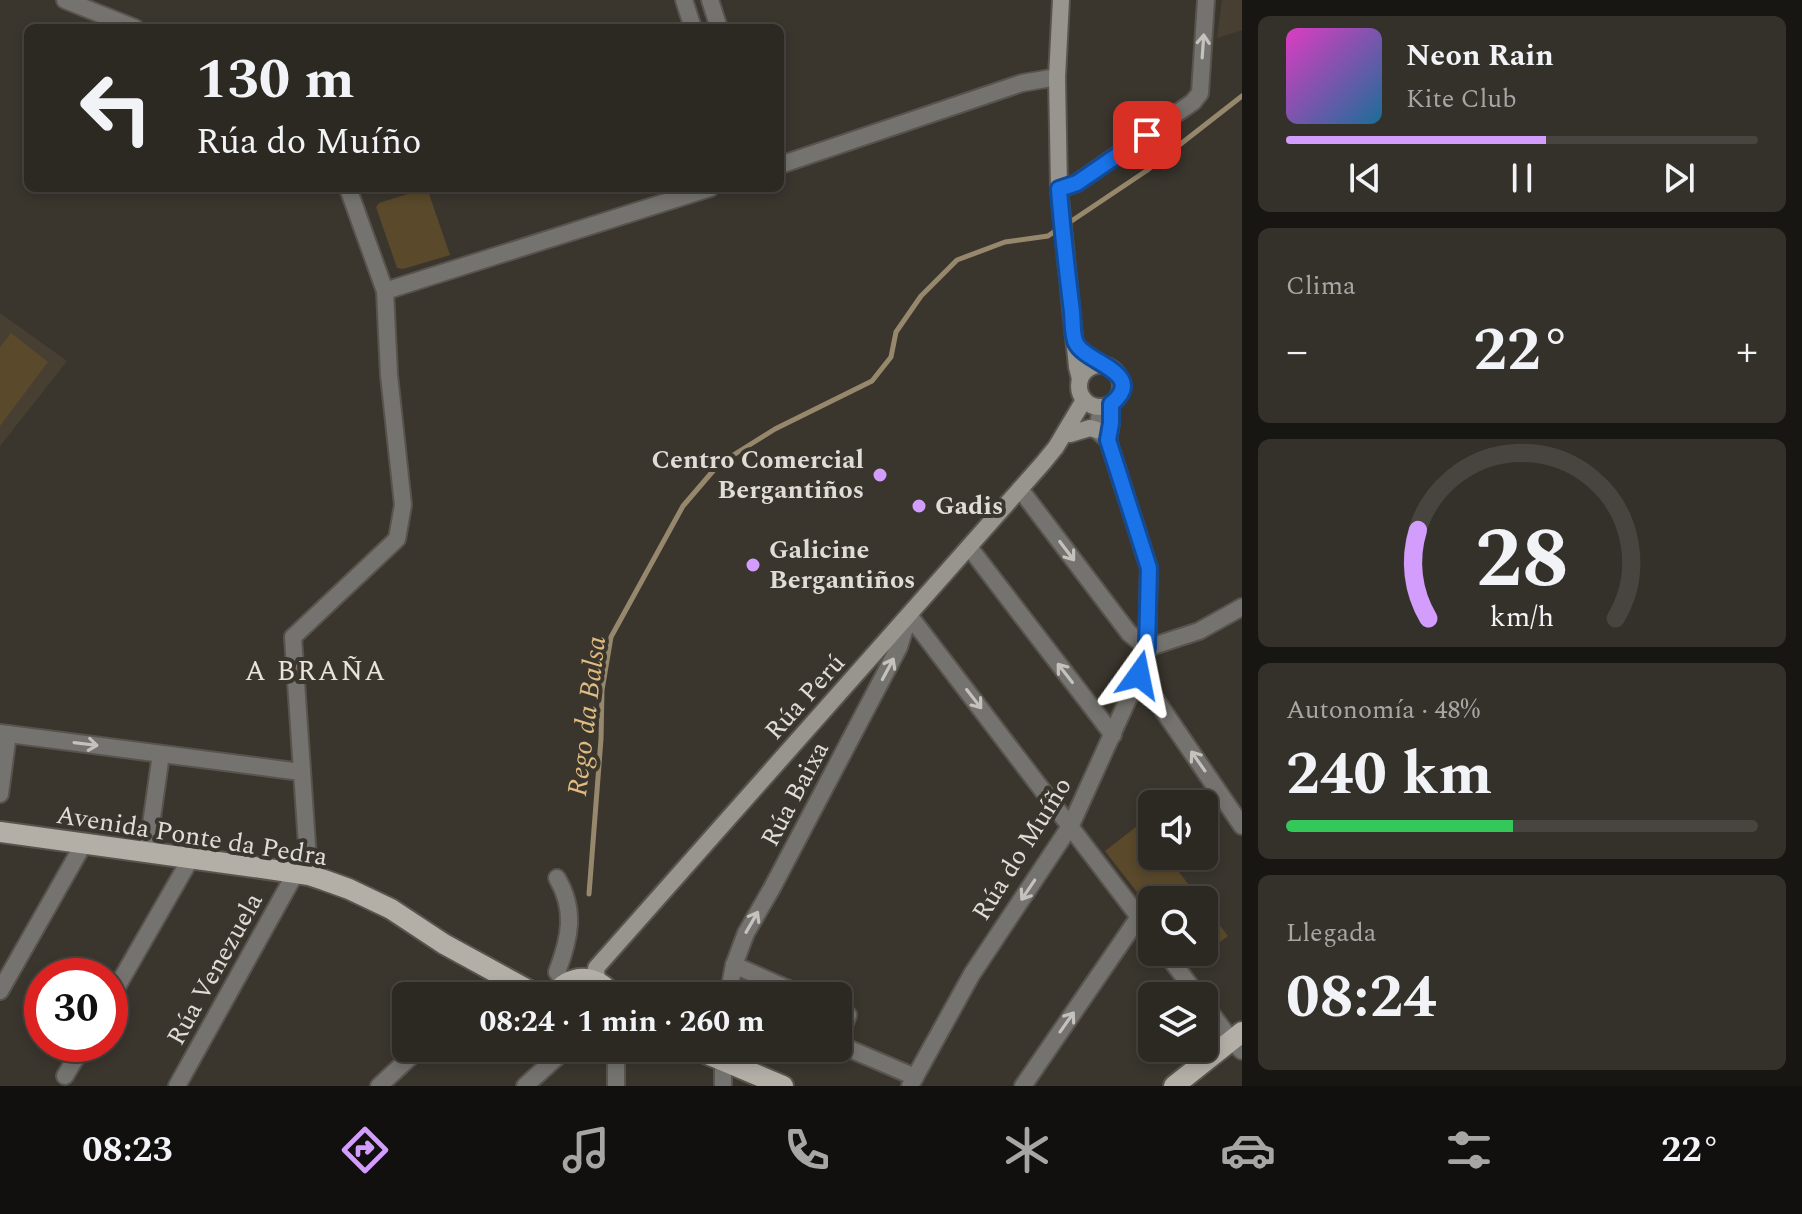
<!DOCTYPE html>
<html lang="es">
<meta charset="utf-8">
<style>
body{margin:0;font-family:Spectral,serif;background:#34302a;color:#f1f3f6;height:100vh;display:flex;flex-direction:column;font-size:30px;white-space:nowrap}
*{box-sizing:border-box;margin:0}
p{font-size:26px;color:#a6a6a5}
.icon{flex:none;width:44px;height:44px;fill:none;stroke:currentColor;stroke-width:2;stroke-linecap:round;stroke-linejoin:round}
.map{position:relative;flex:1;overflow:hidden}
.drawer{display:flex;flex-direction:column;gap:16px;padding:16px;background:#181613;width:560px}
.drawer>*{flex:none}
.banner{position:absolute;left:24px;top:24px;width:760px;height:168px;border-radius:12px;box-shadow:0 4px 12px #0003,0 0 0 2px #484440;background:#2c2822;color:#f1f3f6;overflow:hidden}
.controls{position:absolute;left:1138px;top:790px;display:grid;gap:16px}
.controls a{display:grid;place-items:center;width:80px;height:80px;border-radius:12px;background:#2c2822;box-shadow:0 4px 12px #0003,0 0 0 2px #484440;font-size:40px}
.speed{position:absolute;left:24px;top:958px;display:flex;gap:16px;font-size:40px;font-weight:700;text-align:center}
.speed>*{display:grid;place-content:center;width:104px;height:104px;border-radius:50%;background:#2c2822;box-shadow:0 4px 12px #0003,0 0 0 2px #484440;line-height:1}
.speed .limit{border:12px solid #d22;background:#fff;color:#111}
.pin{position:absolute;display:grid;place-items:center;width:68px;height:68px;color:#fff;margin:-34px;border-radius:16px;box-shadow:0 4px 12px #0006}
.me{position:absolute;width:88px;margin:-44px;rotate:12deg;stroke-linejoin:round;filter:drop-shadow(0 0 6px #0008)}
.turn{display:flex;align-items:center;gap:28px;height:168px;padding:0 40px;font-size:36px}
.turn .icon{width:104px;height:104px;stroke-width:2.5}
.turn b{display:block;font-size:56px;line-height:68px}
.big{font-size:60px;font-weight:700;line-height:1.1}
.drawer .card{flex:1;display:flex;flex-direction:column;justify-content:center;gap:12px;min-width:0;padding:0 28px;border-radius:12px;background:#34302a}
.drawer .dial{align-items:center;gap:0}
.dial svg{height:208px;overflow:visible;fill:none;stroke:#484440;stroke-width:7;stroke-linecap:round;text-anchor:middle}
.dial text{fill:#f1f3f6;stroke:none}
.song{display:flex;align-items:center;gap:24px}
.cover{width:96px;height:96px;border-radius:12px;background:linear-gradient(135deg,hsl(310 70% 55%),hsl(200 70% 35%))}
.played{height:8px;border-radius:4px;background:linear-gradient(90deg,#d29dfd 55%,#484440 55%)}
.keys{display:flex;justify-content:space-around;direction:ltr}
.heat{display:flex;justify-content:space-between;align-items:center;font-size:44px;direction:ltr}
.charge{height:12px;border-radius:6px;background:linear-gradient(90deg,#34c759 48%,#484440 0)}
.trip{position:absolute;left:392px;top:982px;width:460px;height:80px;border-radius:12px;background:#2c2822;box-shadow:0 4px 12px #0003,0 0 0 2px #484440;font-weight:700;line-height:80px;text-align:center}
.tab-bar{display:flex;height:128px;justify-content:space-around;align-items:center;background:#12100e;color:#a6a6a5}
.tab-bar .icon{width:56px;height:56px}
.tab-bar .current{color:#d29dfd}
.tab-bar b{font-size:36px;color:#f1f3f6}
main{display:flex;flex:1;min-height:0}
.map>svg:first-child{display:block}
</style>
<main>
<div class="map">
<svg width="1242" height="1086" viewBox="0 0 1242 1086">
<rect width="100%" height="100%" fill="#3a362e"/>
<g fill="#473f32">
<polygon points="1222,0 1242,0 1242,30 1217,38"/>
<polygon points="0,313 67,361 0,446"/>
</g>
<g fill="#5a492b">
<polygon points="427,188 450,255 403,269 397,268 376,207 379,203"/>
<polygon points="11,333 48,362 0,426 0,347"/>
<polygon points="1141,823 1152,837 1152,856 1167,856 1200,900 1164,900 1154,886 1140,896 1105,851"/>
<polygon points="1204,905 1228,936 1191,964 1182,952 1204,952"/>
</g>
<g fill="none" stroke-linecap="round" stroke-linejoin="round">
<g stroke="#97886d" stroke-width="5">
<polyline points="1067,224 1146,171 1242,96"/>
<polyline points="589,894 601,739 602,690 611,637 683,506 719,464 775,429 872,381 891,357 896,332 921,296 957,260 1005,242 1048,236 1058,229"/>
</g>
<defs>
<g id="street">
<polyline points="65,0 135,28"/>
<polyline points="684,0 693,28"/>
<polyline points="710,0 719,28"/>
<polyline points="780,165 1022,83 1057,77"/>
<polyline points="1059,189 1077,183 1193,102 1200,93 1206,0"/>
<polyline points="385,291 710,188"/>
<polyline points="1108,440 1111,423 1111,404"/>
<polyline points="1020,489 1129,633 1147,648"/>
<polyline points="969,547 1113,735"/>
<polyline points="909,615 1152,934"/>
<polyline points="1147,648 1199,631 1242,607"/>
<polyline points="1139,675 1242,826"/>
<polyline points="0,733 301,772"/>
<polyline points="0,794 8,734"/>
<polyline points="147,853 161,754"/>
<polyline points="309,875 293,637 397,539 403,505 389,375 385,291 348,188"/>
<path d="M557 878C576 910 570 938 557 972L565 983"/>
<polyline points="1165,952 1198,996"/>
<polyline points="734,965 804,996"/>
<polyline points="0,991 83,845"/>
<polyline points="728,996 734,965 746,933 772,888 899,647 909,615"/>
<polyline points="110,999 191,858"/>
<polyline points="1204,1004 1232,1041 1242,1051"/>
<polyline points="838,1011 848,1015 838,1041"/>
<polyline points="838,1044 915,1077"/>
<polyline points="610,1048 616,1060 616,1086"/>
<polyline points="723,1048 723,1086"/>
<polyline points="65,1076 84,1044"/>
<polyline points="177,1086 295,874"/>
<polyline points="379,1086 420,1048"/>
<polyline points="525,1086 567,1048"/>
<polyline points="910,1086 972,974 1071,825 1139,675 1147,648 1149,568 1108,440 1097,430 1101,407"/>
<polyline points="1023,1086 1139,917"/>
</g>
<g id="secondary">
<polyline points="1061,0 1057,77 1059,189 1077,367 1080,379"/>
<circle cx="1100" cy="386" r="21"/>
<polyline points="1070,434 1090,428 1097,430"/>
<polyline points="597,981 596,968 1043,463 1056,447 1084,400"/>
</g>
<g id="primary">
<polyline points="0,832 254,867 309,875 324,880 349,889 391,909 444,944 539,996"/>
<path d="M553 996C569 973 597 973 613 996"/>
<polyline points="693,1048 783,1086"/>
<polyline points="1174,1086 1242,1032"/>
</g>
</defs>
<use href="#street" stroke="#58544d" stroke-width="20"/>
<use href="#secondary" stroke="#58544d" stroke-width="20"/>
<use href="#primary" stroke="#58544d" stroke-width="24"/>
<use href="#street" stroke="#75736f" stroke-width="16"/>
<use href="#secondary" stroke="#98948e" stroke-width="16"/>
<use href="#primary" stroke="#b3aea6" stroke-width="20"/>
</g>
<defs><path id="oneway-shaft" d="M-6 0H5M1.5-3L5.5 0L1.5 3" fill="none" stroke-width="1.6" stroke-linecap="round" stroke-linejoin="round" transform="scale(2)"/></defs>
<g stroke="#c5c2be">
<use href="#oneway-shaft" transform="translate(1203 46) rotate(-86)"/>
<use href="#oneway-shaft" transform="translate(1067 551) rotate(53)"/>
<use href="#oneway-shaft" transform="translate(888 669) rotate(-62)"/>
<use href="#oneway-shaft" transform="translate(1065 673) rotate(-128)"/>
<use href="#oneway-shaft" transform="translate(974 699) rotate(52)"/>
<use href="#oneway-shaft" transform="translate(86 744) rotate(7)"/>
<use href="#oneway-shaft" transform="translate(1198 761) rotate(-125)"/>
<use href="#oneway-shaft" transform="translate(1028 890) rotate(124)"/>
<use href="#oneway-shaft" transform="translate(752 922) rotate(-60)"/>
<use href="#oneway-shaft" transform="translate(1067 1022) rotate(-55)"/>
</g>
<g fill="none" stroke-linecap="round" stroke-linejoin="round">
<defs>
<path id="route" d="M1139 675 1147 648 1149 568 1108 440 1111 423V404C1149 373 1085 363 1076 343 1072 336 1073 321 1072 312 1067 271 1062 230 1059 189L1077 183 1147 135"/>
</defs>
<use href="#route" stroke="#114b97" stroke-width="20"/>
<use href="#route" stroke="#1a73e8" stroke-width="14"/>
</g>
<g fill="#d29dfd" stroke="#3a362e" stroke-width="3">
<circle cx="880" cy="475" r="8"/>
<circle cx="919" cy="506" r="8"/>
<circle cx="753" cy="565" r="8"/>
</g>
<g text-anchor="middle" dominant-baseline="central" stroke-width="8" stroke-linejoin="round" paint-order="stroke">
<g font-size="26" font-weight="bold" fill="#e0ddd8" stroke="#3a362e" text-anchor="start">
<text x="864" y="460" text-anchor="end">Centro Comercial<tspan x="864" dy="30">Bergantiños</tspan></text>
<text x="935" y="506">Gadis</text>
<text x="769" y="550">Galicine<tspan x="769" dy="30">Bergantiños</tspan></text>
</g>
<g font-size="26" fill="#e0ddd8" stroke="#3a362e">
<text transform="translate(805 697) rotate(-48)">Rúa Perú</text>
<text transform="translate(795 794) rotate(-62)">Rúa Baixa</text>
<text transform="translate(192 836) rotate(9)">Avenida Ponte da Pedra</text>
<text transform="translate(1022 849) rotate(-58)">Rúa do Muíño</text>
<text transform="translate(215 969) rotate(-61)">Rúa Venezuela</text>
</g>
<g font-size="28" letter-spacing="2" fill="#e9e3d9" stroke="#3a362e">
<text x="316" y="671">A BRAÑA</text>
</g>
<g font-size="28" font-style="italic" fill="#e0bc80" stroke="#3a362e">
<text transform="translate(587 716) rotate(-83)">Rego da Balsa</text>
</g>
</g>
</svg>
<div class="controls">
<a><svg class="icon" aria-label="sound" viewBox="0 0 24 24"><path d="M4 9h4l5-4v14l-5-4H4zM17 9q2 3 0 6"/></svg></a>
<a><svg class="icon" aria-label="search" viewBox="0 0 24 24"><circle cx="10" cy="10" r="6"/><path d="M15 15l6 6"/></svg></a>
<a><svg class="icon" aria-label="layers" viewBox="0 0 24 24"><path d="M12 4l9 5-9 5-9-5zM3 14l9 5 9-5"/></svg></a>
</div>
<div class="speed"><div class="limit">30</div></div>
<div class="pin" style="left:1147px;top:135px;background:#d93025"><svg class="icon" aria-label="arrive" viewBox="0 0 24 24"><path d="M6 21V4h12l-3 4 3 4H6"/></svg></div>
<svg class="me" style="left:1139px;top:675px" viewBox="-20 -20 40 40"><path d="M0-17L14 15 0 8-14 15z" fill="#1a73e8" stroke="#fff" stroke-width="4"/></svg>
<div class="trip">08:24 · 1 min · 260 m</div>
<div class="banner">
<div class="turn"><svg class="icon" aria-label="left" viewBox="0 0 24 24"><path d="M17 20v-9H6M10 6l-5 5 5 5"/></svg><div><b>130 m</b>Rúa do Muíño</div></div>
</div>
</div>
<section class="drawer">
<div class="card">
<div class="song"><i class="cover"></i><div><b>Neon Rain</b><p>Kite Club</p></div></div>
<div class="played"></div>
<div class="keys"><svg class="icon" aria-label="previous" viewBox="0 0 24 24"><path d="M18 5L8 12l10 7zM5 5v14"/></svg><svg class="icon" aria-label="pause" viewBox="0 0 24 24"><path d="M8 5v14M16 5v14"/></svg><svg class="icon" aria-label="next" viewBox="0 0 24 24"><path d="M6 5l10 7-10 7zM19 5v14"/></svg></div>
</div>
<div class="card"><p>Clima</p>
<div class="heat"><a>−</a><b class="big">22°</b><a>+</a></div>
</div>
<div class="card dial"><svg viewBox="0 0 100 80">
<path d="M14 69A42 42 0 1 1 86 69"/>
<path d="M14 69A42 42 0 0 1 10 35" stroke="#d29dfd"/>
<text x="50" y="56" font-size="32" font-weight="700">28</text>
<text x="50" y="72" font-size="11">km/h</text>
</svg></div>
<div class="card"><p>Autonomía · 48%</p><b class="big">240 km</b><div class="charge"></div></div>
<div class="card"><p>Llegada</p><b class="big">08:24</b></div>
</section>
</main>
<nav class="tab-bar">
<b>08:23</b>
<svg class="icon current" aria-label="directions" viewBox="0 0 24 24"><path d="M12 3l9 9-9 9-9-9zM9 14v-3h6M13 9l2 2-2 2"/></svg>
<svg class="icon" aria-label="music" viewBox="0 0 24 24"><path d="M9 18V5l10-2v13"/><circle cx="6" cy="18" r="3"/><circle cx="16" cy="16" r="3"/></svg>
<svg class="icon" aria-label="phone" viewBox="0 0 24 24"><path d="M5 4h4l2 5-3 2q2 4 5 5l2-3 5 2v4C11 20 4 13 5 4z"/></svg>
<svg class="icon" aria-label="climate" viewBox="0 0 24 24"><path d="M12 3v18M4 7l16 10M4 17L20 7"/></svg>
<svg class="icon" aria-label="car" viewBox="0 0 24 24"><path d="M5 17H2v-5l4-1 3-4h7l3 4 3 1v5h-3M9 17h6M6 11h13"/><circle cx="7" cy="17" r="2"/><circle cx="17" cy="17" r="2"/></svg>
<svg class="icon" aria-label="filters" viewBox="0 0 24 24"><path d="M4 7h16M4 17h16"/><circle cx="9" cy="7" r="2"/><circle cx="15" cy="17" r="2"/></svg>
<b>22°</b>
</nav>
